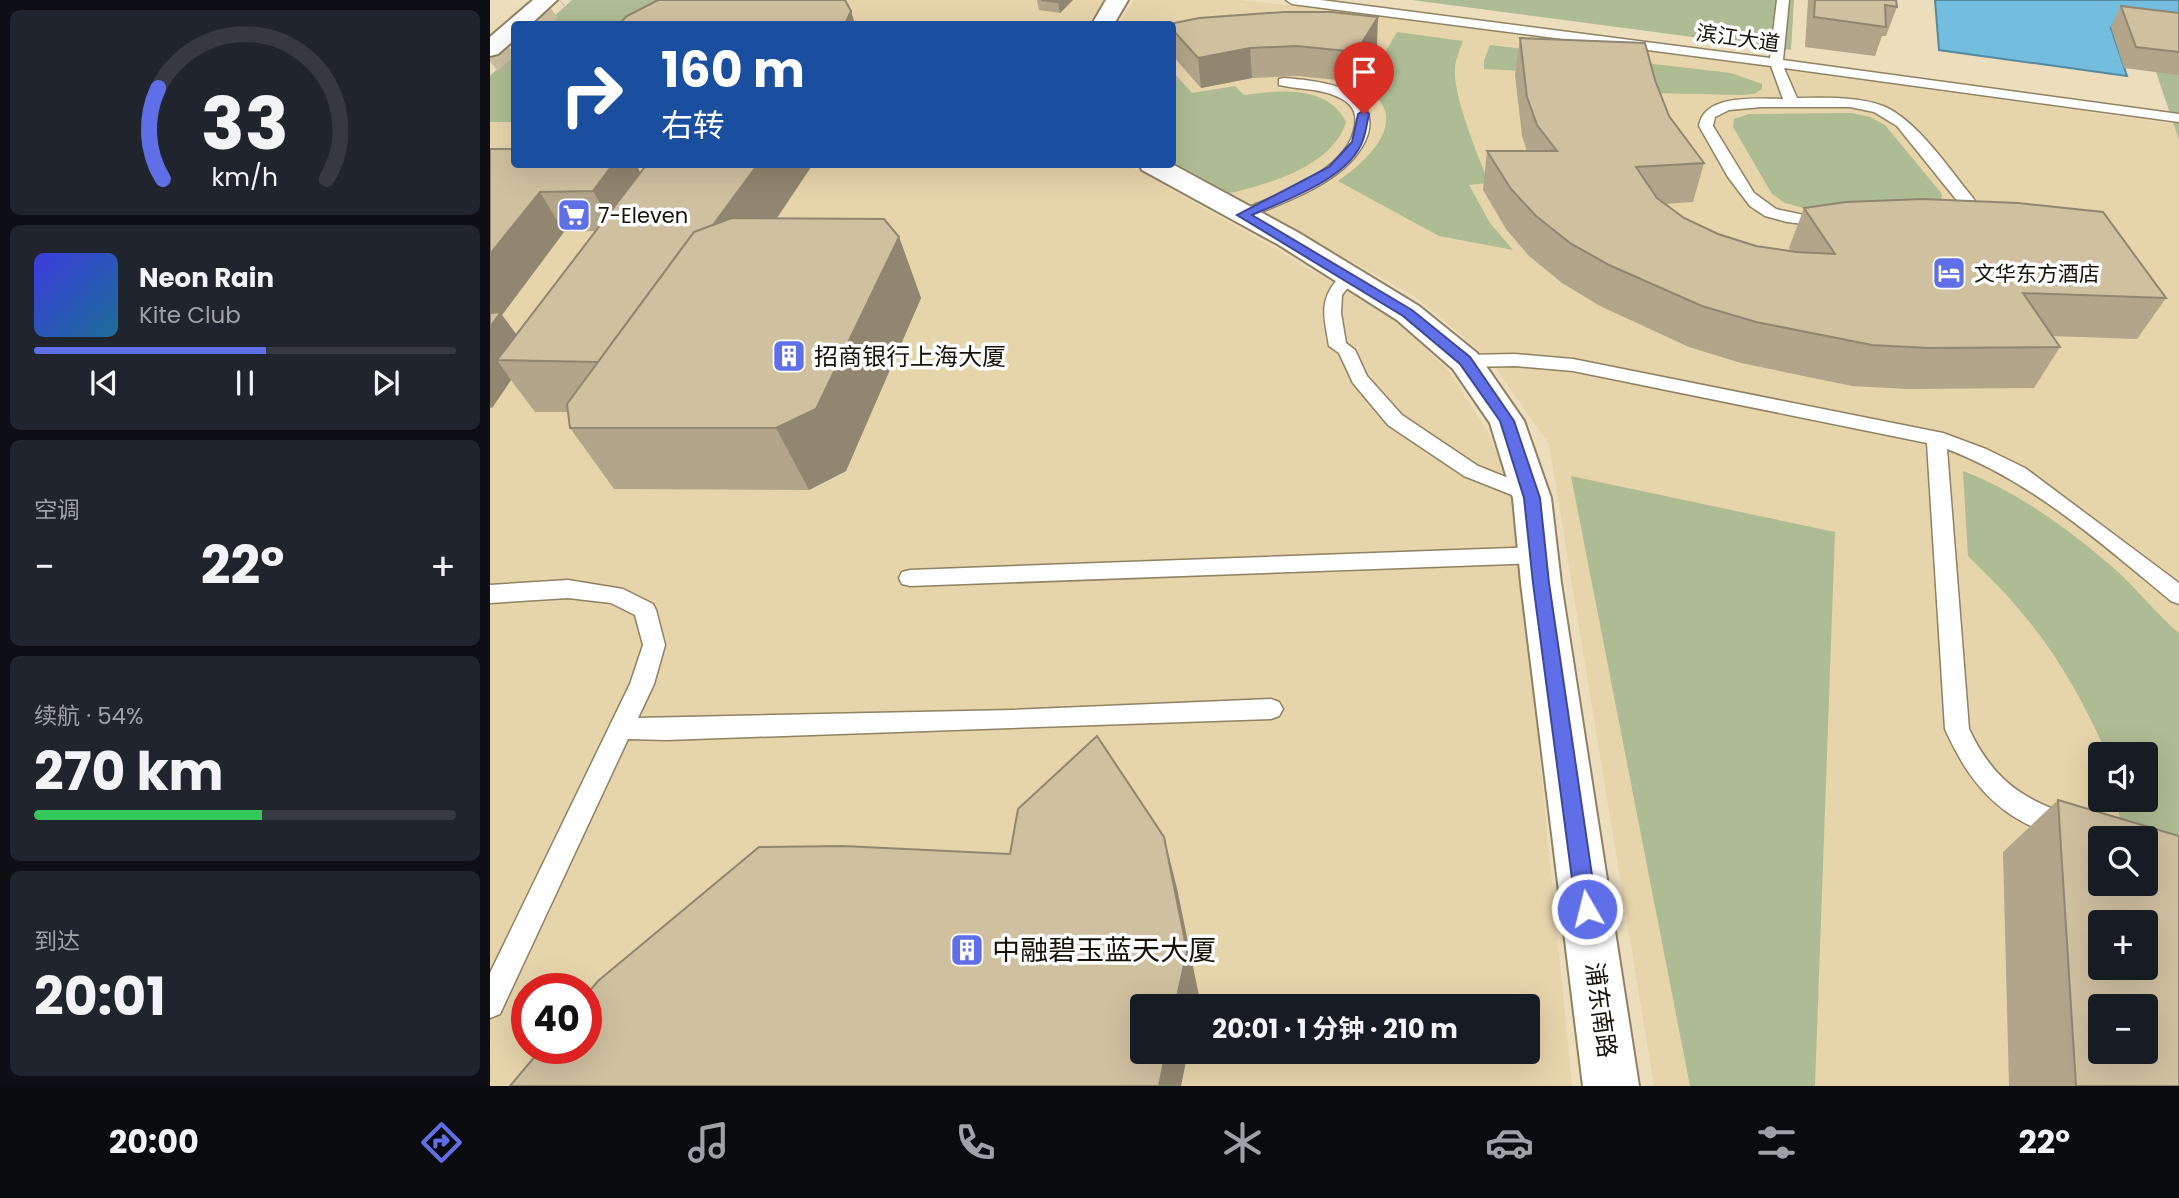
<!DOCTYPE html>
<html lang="zh">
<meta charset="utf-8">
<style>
body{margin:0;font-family:Poppins,"Noto Sans SC",sans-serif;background:#20242c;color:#f1f3f6;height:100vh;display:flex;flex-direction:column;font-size:26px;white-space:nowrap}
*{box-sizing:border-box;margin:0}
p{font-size:23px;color:#9ea1a6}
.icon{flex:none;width:38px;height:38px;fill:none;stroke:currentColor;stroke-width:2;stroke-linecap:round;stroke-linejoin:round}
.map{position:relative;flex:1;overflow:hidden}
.sheet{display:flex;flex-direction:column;gap:10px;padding:10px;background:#0d0f14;width:490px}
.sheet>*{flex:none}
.guide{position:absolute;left:21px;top:21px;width:665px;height:147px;border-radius:7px;box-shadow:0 7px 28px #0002;background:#1a4fa0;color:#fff;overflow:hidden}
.tools{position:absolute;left:1598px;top:742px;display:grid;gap:14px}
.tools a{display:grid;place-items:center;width:70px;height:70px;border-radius:7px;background:#171b24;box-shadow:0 7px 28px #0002;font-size:35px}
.speed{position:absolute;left:21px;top:973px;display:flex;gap:14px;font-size:35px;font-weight:700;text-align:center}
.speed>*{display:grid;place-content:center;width:91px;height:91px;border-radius:50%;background:#171b24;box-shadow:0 7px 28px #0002;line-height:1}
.speed .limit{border:10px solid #d22;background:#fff;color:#111}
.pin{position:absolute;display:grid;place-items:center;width:60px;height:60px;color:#fff;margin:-72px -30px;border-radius:50% 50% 50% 0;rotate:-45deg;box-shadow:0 0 7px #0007}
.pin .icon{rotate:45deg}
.me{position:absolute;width:77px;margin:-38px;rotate:352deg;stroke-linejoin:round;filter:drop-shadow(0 0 5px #0008)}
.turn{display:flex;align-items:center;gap:24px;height:147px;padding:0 35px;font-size:32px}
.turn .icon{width:91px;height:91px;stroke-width:2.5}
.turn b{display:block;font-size:49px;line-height:60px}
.big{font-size:52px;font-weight:700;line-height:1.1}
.sheet .tile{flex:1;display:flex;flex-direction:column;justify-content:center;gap:10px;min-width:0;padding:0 24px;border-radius:10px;background:#20242c}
.sheet .dial{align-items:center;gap:0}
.dial svg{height:182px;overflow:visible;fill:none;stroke:#363941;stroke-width:7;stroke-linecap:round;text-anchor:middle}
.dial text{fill:#f1f3f6;stroke:none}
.song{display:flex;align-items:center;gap:21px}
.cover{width:84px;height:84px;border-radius:10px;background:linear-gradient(135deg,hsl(240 70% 55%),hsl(200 70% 35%))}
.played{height:7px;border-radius:4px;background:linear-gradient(90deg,#5f6fe7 55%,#363941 55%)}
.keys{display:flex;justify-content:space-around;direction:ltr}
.heat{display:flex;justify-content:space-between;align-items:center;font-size:38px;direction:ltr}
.charge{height:10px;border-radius:5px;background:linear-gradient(90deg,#34c759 54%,#363941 0)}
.trip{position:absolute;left:640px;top:994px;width:410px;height:70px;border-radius:7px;background:#171b24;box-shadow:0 7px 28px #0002;font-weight:700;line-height:70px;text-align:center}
.tab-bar{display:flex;height:112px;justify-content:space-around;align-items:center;background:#090b0e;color:#9ea1a6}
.tab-bar .icon{width:49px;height:49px}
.tab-bar .active{color:#5f6fe7}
.tab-bar b{font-size:32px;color:#f1f3f6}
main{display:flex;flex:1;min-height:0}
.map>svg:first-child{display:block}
</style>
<main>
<section class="sheet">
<div class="tile dial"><svg viewBox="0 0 100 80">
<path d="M14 69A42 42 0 1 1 86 69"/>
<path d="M14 69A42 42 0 0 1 12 29" stroke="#5f6fe7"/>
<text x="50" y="56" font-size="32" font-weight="700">33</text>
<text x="50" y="72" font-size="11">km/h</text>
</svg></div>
<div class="tile">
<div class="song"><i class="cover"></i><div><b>Neon Rain</b><p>Kite Club</p></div></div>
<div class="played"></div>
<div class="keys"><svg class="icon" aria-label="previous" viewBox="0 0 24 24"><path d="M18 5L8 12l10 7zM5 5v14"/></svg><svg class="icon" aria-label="pause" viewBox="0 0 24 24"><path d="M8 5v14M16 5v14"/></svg><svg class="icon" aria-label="next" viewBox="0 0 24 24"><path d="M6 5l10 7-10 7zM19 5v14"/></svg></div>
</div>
<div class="tile"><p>空调</p>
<div class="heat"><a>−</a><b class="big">22°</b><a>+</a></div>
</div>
<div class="tile"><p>续航 · 54%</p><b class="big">270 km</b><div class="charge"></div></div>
<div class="tile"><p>到达</p><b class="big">20:01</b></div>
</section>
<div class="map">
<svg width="1689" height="1086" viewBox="0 0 1689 1086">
<rect width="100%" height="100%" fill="#ecdebc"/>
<g fill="#e6d4ab" fill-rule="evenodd">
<polygon points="82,0 614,0 599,24 56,24"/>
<path d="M644 0H749L805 6 1239 62 1684 124 1689 140V1086H1164L1059 444 1000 360 927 298 683 162 682 24H629ZM1610 754H1656V800H1610ZM1610 838H1656V884H1610ZM1610 922H1656V968H1610ZM1610 1006H1656V1052H1610Z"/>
<path d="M24 53V164L638 165 781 246 909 323 959 371 999 433 1025 504 1082 1086H0V76ZM37 989H96V1048H37ZM653 1006H1038V1052H653Z"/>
</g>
<g fill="#aebc93">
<polygon points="82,0 297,0 144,24 56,24"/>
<polygon points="922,0 1304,0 1301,50"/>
<path d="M907 32 973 41C970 49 966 58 965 67 962 94 988 156 999 183L979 185 1000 223 1023 250 949 236 848 181C879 160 923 118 875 88Z"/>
<polygon points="1689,36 1689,140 1666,72"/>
<polygon points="1000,45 1241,73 1272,84 1272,89 1264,94 1251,95 1161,93 1155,78 994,69 994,61"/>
<polygon points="24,53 24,122 0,122 0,76"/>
<path d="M683 72 702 93 745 86 754 95C789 90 838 85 856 122 843 166 779 184 740 193L683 162Z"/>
<polygon points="1361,113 1380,117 1395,125 1452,194 1451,200 1442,204 1314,208 1295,203 1282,194 1243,127 1244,119 1259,114"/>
<path d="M1473 471C1527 491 1584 533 1627 571 1649 591 1667 615 1689 633V838L1630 821 1627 800H1656V754H1617C1594 702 1565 650 1527 607 1512 589 1495 573 1478 556Z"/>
<polygon points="1081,476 1345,532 1325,1086 1200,1086"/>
</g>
<polygon fill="#73bdde" stroke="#578a9d" stroke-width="2" points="1445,0 1689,0 1689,45 1621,28 1637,76 1449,50"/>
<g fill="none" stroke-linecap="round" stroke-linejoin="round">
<g stroke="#ccbfa1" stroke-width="24" stroke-dasharray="24 12" stroke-linecap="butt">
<polyline points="42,24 70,0"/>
<polyline points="0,62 24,40"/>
</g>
<defs>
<g id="lane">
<path d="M796 0H831L1280 58 1287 0H1299L1293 60 1689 114V122L1294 68 1307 98C1334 98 1366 96 1393 106 1427 120 1459 169 1483 198L1489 208 1479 220 1456 227 1356 229 1297 222 1275 216 1260 206 1238 177 1209 126C1214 93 1269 99 1293 99L1281 66 802 4ZM1272 107H1360L1384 112 1407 126 1473 208 1456 217 1384 219 1328 218 1286 209 1264 193 1223 126 1225 117 1239 110Z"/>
<path d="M794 78C825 81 885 84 879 129 876 146 862 162 849 172 822 193 789 204 758 218H748L745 215 748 212C785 195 858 172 865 126 867 114 863 105 852 99 833 88 811 90 789 85V79Z"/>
<path d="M859 271 867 276 852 295 851 313 856 343 865 350 877 376 912 415 988 466 1046 489 1049 494 1046 499 1039 501 1032 499 974 476 898 425 863 383 849 353 839 346C835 320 828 303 846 281 850 276 852 273 859 271Z"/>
<path d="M1025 354 1083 359 1453 433 1496 449 1535 468 1689 583V604L1681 601C1612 544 1542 481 1457 449L1479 729C1512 799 1554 805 1619 830L1623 838H1610V851C1529 827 1491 809 1455 729L1437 443 1083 371 1025 366 975 367 966 361 975 355Z"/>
<polygon points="1049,547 1056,549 1060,555 1056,561 1049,563 420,586 412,584 409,578 412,572 420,570"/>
<polygon points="78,580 133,589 163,604 166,610 175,645 164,684 148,718 523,710 781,699 789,702 793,709 789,716 781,719 176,740 138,739 10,1014 0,1018 0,973 140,684 153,645 145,615 121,603 78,598 0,603 0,585"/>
</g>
<polygon id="street" points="43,0 67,0 41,24 24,24 24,40 8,54 0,56 0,37"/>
<g id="secondary">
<polygon points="616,0 638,0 624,24 602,24"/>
<polygon points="649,164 682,164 809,233 929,306 987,353 1034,421 1061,498 1071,583 1149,1086 1093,1086 1031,583 1023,498 1000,423 963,369 907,320 789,245 652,170"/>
</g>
</defs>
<use href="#lane" stroke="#8f8162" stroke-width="3"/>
<use href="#street" stroke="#8f8162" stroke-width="4"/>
<use href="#secondary" stroke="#8f8162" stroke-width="4"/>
<use href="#lane" fill="#fff" fill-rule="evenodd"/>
<use href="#street" fill="#fff" fill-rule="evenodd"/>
<use href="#secondary" fill="#fff" fill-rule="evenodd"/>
</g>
<g fill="#b2a589" fill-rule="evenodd">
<polygon points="547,0 583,0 570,13 549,10"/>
<polygon points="1318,0 1406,0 1407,7 1396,36 1392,36 1385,56 1315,47"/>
<polygon points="1631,6 1689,13 1689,75 1634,68 1621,27"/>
<polygon points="682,24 887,46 865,82 808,76 762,78 711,88 682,55"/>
<polygon points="1030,38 1165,80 1179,116 1214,163 1203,202 1175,204 1194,218 1228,234 1266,246 1301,252 1299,248 1314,208 1676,298 1647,339 1562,336 1570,347 1544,388 1417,389 1362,386 1251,363 1199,347 1110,306 1072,283 1039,256 1016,229 993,190 997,151 1037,151 1032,136 1025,75"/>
<path d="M0 149 24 164H146L150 173 157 164H323L287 218 409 237 431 298 356 471 319 490 124 489 80 428 78 412H45L21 380 2 408H0ZM105 231 26 334 12 315 74 232Z"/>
<polygon points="1568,800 1689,1086 1519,1086 1513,852"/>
</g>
<g fill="#91866f">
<polygon points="570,0 583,0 570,13 568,2"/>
<polygon points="361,11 365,24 355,24"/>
<polygon points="888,17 887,46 865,82 866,52"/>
<polygon points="760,48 762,78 711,88 708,58"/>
<polygon points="123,164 146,164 157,186 126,231 103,191"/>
<polygon points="268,164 323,164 155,414 122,362"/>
<polygon points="50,192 74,232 12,315 40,353 7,360 21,380 2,408 0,406 0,254"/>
<polygon points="409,237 431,298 356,471 319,490 286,428"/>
<polygon points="674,837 687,888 709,996 707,1006 685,1006"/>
<polygon points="676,1052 698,1052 691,1086 669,1086"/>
</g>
<g fill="#cfc09f" stroke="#91866f" stroke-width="2" fill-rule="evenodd">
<polygon points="168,0 355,0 361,11 355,24 129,24 137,16"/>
<polygon points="551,0 570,0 568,2"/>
<polygon points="1325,0 1406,0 1407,7 1395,5 1396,27 1324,17"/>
<polygon points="1631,6 1689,13 1689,52 1646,47"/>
<polygon points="794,12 842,12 888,17 866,52 807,46 760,48 708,58 682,29 682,24 680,24 709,18"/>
<polygon points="1030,38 1155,43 1165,80 1179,116 1214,163 1146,167 1167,198 1194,218 1228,234 1266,246 1306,252 1345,254 1314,208 1356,202 1433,199 1528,203 1613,212 1676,298 1533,293 1570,347 1438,348 1382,345 1266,322 1212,306 1119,265 1080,243 1046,216 1021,189 997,151 1067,151 1047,125 1037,97"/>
<polygon points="0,149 24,149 24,164 123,164 103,191 50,192 0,254"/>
<polygon points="157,164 268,164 223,225 204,232 108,362 7,360"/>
<polygon points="242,218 394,219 409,237 326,409 286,428 80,428 77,404 204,232"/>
<polygon points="11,312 0,327 0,313"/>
<polygon points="607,736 674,837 697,951 685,1006 653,1006 653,1052 676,1052 669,1086 20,1086 52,1048 96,1048 96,995 108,981 269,847 353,846 520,854 528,809"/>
<path d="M1568 800 1689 836V1086H1586ZM1610 838H1656V884H1610ZM1610 922H1656V968H1610ZM1610 1006H1656V1052H1610Z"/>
</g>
<path fill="#5f6fe7" stroke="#3e4896" stroke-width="2" d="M874 110 879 114C877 122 876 132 873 140 860 178 796 200 762 215L922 310 980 357 1024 421 1050 498 1059 583 1107 909 1104 916 1097 919 1089 916 1086 909 1043 583 1034 498 1010 421 970 364 913 316 747 215 839 167 862 142 868 114Z"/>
<defs>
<symbol id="supermarket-square" viewBox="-11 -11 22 22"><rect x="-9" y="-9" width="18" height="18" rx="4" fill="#5f6fe7" stroke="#fff"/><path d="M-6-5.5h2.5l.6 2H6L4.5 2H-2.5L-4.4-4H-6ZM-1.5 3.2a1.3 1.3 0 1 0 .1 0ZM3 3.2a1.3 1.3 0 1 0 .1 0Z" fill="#fff"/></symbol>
<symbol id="hotel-square" viewBox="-11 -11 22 22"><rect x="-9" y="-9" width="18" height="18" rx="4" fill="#5f6fe7" stroke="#fff"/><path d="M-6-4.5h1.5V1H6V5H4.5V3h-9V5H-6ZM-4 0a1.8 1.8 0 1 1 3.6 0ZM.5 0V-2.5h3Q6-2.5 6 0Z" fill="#fff"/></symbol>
<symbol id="building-square" viewBox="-11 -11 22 22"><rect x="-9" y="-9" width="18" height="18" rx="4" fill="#5f6fe7" stroke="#fff"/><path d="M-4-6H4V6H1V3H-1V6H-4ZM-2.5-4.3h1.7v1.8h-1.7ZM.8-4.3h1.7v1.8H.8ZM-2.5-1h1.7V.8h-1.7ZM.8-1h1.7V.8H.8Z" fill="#fff"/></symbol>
</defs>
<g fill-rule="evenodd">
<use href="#supermarket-square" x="65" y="196" width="38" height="38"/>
<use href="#hotel-square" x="1440" y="254" width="38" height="38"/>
<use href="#building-square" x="280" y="337" width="38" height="38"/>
<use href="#building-square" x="458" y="931" width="38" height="38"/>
</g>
<g text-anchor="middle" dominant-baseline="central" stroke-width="7" stroke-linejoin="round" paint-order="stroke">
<g font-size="21" fill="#171206" stroke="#fff">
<text transform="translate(1248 38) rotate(8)">滨江大道</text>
</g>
<g font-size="21" fill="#171206" stroke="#fff" text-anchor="start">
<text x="108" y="215">7-Eleven</text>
<text x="1484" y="273">文华东方酒店</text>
</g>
<g font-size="24" fill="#171206" stroke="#fff" text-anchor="start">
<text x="324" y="356">招商银行上海大厦</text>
</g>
<g font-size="24" fill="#171206" stroke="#fff">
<text transform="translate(1111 1010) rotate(82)">浦东南路</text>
</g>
<g font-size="28" fill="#171206" stroke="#fff" text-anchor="start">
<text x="502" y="950">中融碧玉蓝天大厦</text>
</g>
</g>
</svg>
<div class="tools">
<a><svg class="icon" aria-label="sound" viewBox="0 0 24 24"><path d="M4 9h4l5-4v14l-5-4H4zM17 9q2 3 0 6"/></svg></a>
<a><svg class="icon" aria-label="search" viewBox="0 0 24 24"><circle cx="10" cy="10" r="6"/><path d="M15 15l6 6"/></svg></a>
<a>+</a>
<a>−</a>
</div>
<div class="speed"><div class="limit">40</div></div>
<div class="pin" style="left:874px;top:114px;background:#d93025"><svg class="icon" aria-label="arrive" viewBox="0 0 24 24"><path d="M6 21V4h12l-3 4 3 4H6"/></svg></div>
<svg class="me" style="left:1097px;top:909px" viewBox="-20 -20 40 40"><circle r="17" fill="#5f6fe7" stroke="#fff" stroke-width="3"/><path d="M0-11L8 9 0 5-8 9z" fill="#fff"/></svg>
<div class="trip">20:01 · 1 分钟 · 210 m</div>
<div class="guide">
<div class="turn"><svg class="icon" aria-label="right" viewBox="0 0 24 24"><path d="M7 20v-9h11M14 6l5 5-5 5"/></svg><div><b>160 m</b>右转</div></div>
</div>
</div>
</main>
<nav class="tab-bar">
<b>20:00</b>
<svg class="icon active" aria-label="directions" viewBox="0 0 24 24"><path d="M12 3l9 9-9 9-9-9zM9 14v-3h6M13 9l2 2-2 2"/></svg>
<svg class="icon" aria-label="music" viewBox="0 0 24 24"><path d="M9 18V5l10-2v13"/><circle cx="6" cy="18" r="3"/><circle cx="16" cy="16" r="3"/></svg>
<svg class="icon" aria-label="phone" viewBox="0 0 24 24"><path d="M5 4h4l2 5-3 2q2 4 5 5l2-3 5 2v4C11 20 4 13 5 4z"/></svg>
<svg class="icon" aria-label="climate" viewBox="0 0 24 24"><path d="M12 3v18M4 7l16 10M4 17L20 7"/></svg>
<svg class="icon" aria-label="car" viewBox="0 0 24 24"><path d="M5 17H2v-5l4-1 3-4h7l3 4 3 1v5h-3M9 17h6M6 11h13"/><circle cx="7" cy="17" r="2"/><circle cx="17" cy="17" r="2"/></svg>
<svg class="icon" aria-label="filters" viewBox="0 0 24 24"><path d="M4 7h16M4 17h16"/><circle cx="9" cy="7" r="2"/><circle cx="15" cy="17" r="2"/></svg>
<b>22°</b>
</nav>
